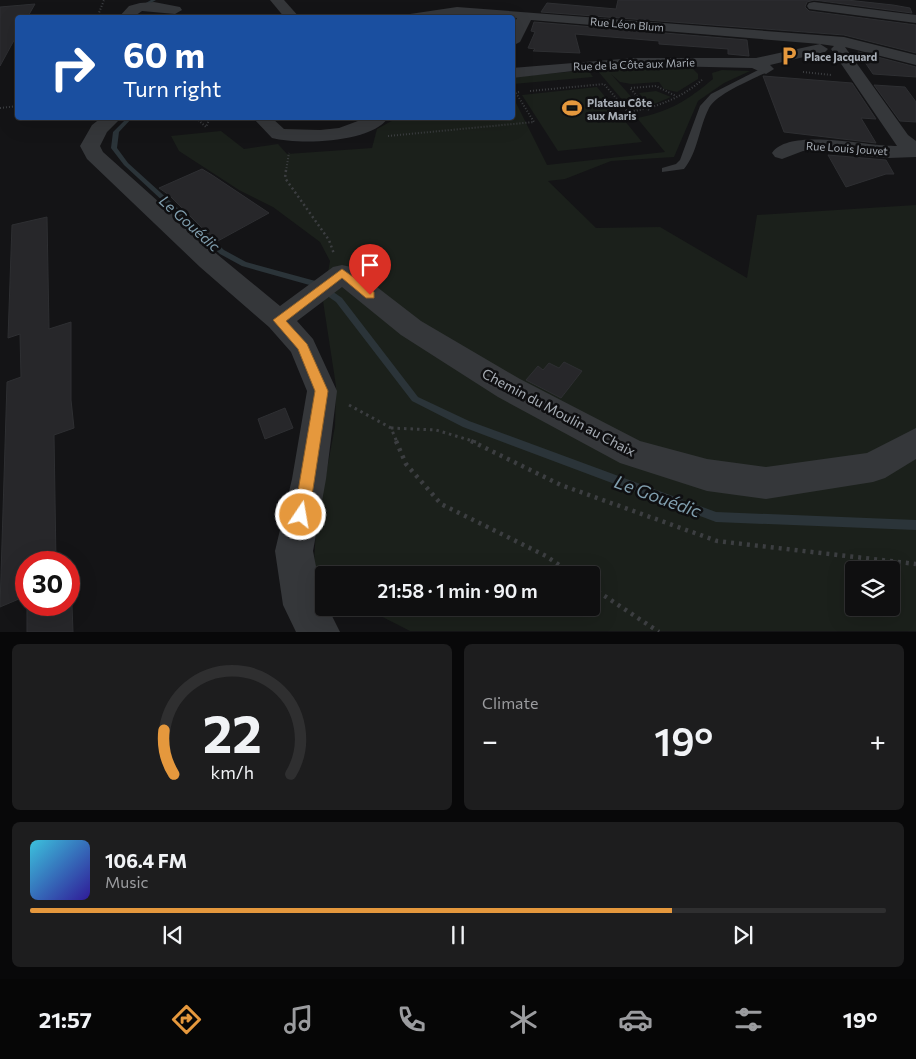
<!DOCTYPE html>
<meta charset="utf-8">
<style>
body{margin:0;font-family:Commissioner,sans-serif;background:#1d1d1e;color:#f1f3f6;height:100vh;display:flex;flex-direction:column;font-size:19px;white-space:nowrap}
*{box-sizing:border-box;margin:0}
p{font-size:16px;color:#9b9c9f}
.icon{flex:none;width:28px;height:28px;fill:none;stroke:currentColor;stroke-width:2;stroke-linecap:round;stroke-linejoin:round}
.map{position:relative;height:632px;overflow:hidden}
.side{display:flex;flex-direction:column;gap:12px;padding:12px;background:#080809;flex:1}
.side>*{flex:none}
.guide{position:absolute;left:15px;top:15px;width:500px;height:105px;border-radius:5px;box-shadow:0 5px 20px #0002,0 0 0 1px #2f2f30;background:#1a4fa0;color:#fff;overflow:hidden}
.controls{position:absolute;left:845px;top:561px;display:grid;gap:10px}
.controls a{display:grid;place-items:center;width:55px;height:55px;border-radius:5px;background:#0f0f10;box-shadow:0 5px 20px #0002,0 0 0 1px #2f2f30;font-size:25px}
.speed{position:absolute;left:15px;top:551px;display:flex;gap:10px;font-size:25px;font-weight:700;text-align:center}
.speed>*{display:grid;place-content:center;width:65px;height:65px;border-radius:50%;background:#0f0f10;box-shadow:0 5px 20px #0002,0 0 0 1px #2f2f30;line-height:1}
.speed .limit{border:8px solid #d22;background:#fff;color:#111}
.pin{position:absolute;display:grid;place-items:center;width:42px;height:42px;color:#fff;margin:-51px -21px;border-radius:50% 50% 50% 0;rotate:-45deg;box-shadow:0 0 5px #0007}
.pin .icon{rotate:45deg}
.me{position:absolute;width:55px;margin:-28px;rotate:12deg;stroke-linejoin:round;filter:drop-shadow(0 0 4px #0008)}
.turn{display:flex;align-items:center;gap:18px;height:105px;padding:0 25px;font-size:22px}
.turn .icon{width:65px;height:65px;stroke-width:2.5}
.turn b{display:block;font-size:35px;line-height:42px}
.big{font-size:38px;font-weight:600;line-height:1.1}
.side .widget{flex:1;display:flex;flex-direction:column;justify-content:center;gap:8px;min-width:0;padding:0 18px;border-radius:8px;background:#1d1d1e}
.side .dial{align-items:center;gap:0}
.dial svg{height:130px;overflow:visible;fill:none;stroke:#2f2f30;stroke-width:7;stroke-linecap:round;text-anchor:middle}
.dial text{fill:#f1f3f6;stroke:none}
.song{display:flex;align-items:center;gap:15px}
.cover{width:60px;height:60px;border-radius:8px;background:linear-gradient(135deg,hsl(190 70% 55%),hsl(250 70% 35%))}
.played{height:5px;border-radius:2px;background:linear-gradient(90deg,#e5983d 75%,#2f2f30 75%)}
.keys{display:flex;justify-content:space-around;direction:ltr}
.heat{display:flex;justify-content:space-between;align-items:center;font-size:28px;direction:ltr}
.side .tiles{flex:1;display:grid;gap:12px;grid-template-columns:1fr 1fr}
.widget:last-child{grid-column:span 2}
.trip{position:absolute;left:315px;top:566px;width:285px;height:50px;border-radius:5px;background:#0f0f10;box-shadow:0 5px 20px #0002,0 0 0 1px #2f2f30;font-weight:600;line-height:50px;text-align:center}
.tabs{display:flex;height:80px;justify-content:space-around;align-items:center;background:#060606;color:#9b9c9f}
.tabs .icon{width:35px;height:35px}
.tabs .current{color:#e5983d}
.tabs b{font-size:22px;color:#f1f3f6}
.map>svg:first-child{display:block}
</style>
<div class="map">
<svg width="916" height="632" viewBox="0 0 916 632">
<rect width="100%" height="100%" fill="#141416"/>
<g fill="#1b201b" fill-rule="evenodd">
<polygon points="689,65 698,74 698,79 677,92 664,89 659,82 631,84 620,82 611,74 642,109 631,110 597,70"/>
<polygon points="588,70 593,77 513,84 513,77"/>
<path d="M722 70 750 71 724 83 698 101 674 157 611 161 565 179 548 181 596 228 660 227 747 278 757 215 916 205V631H410L365 608H591V575H324V586L313 580 316 529 335 426 336 386 323 301 330 261 320 242 273 207 239 190 179 151 171 136 221 131 244 149 278 144 287 154 372 148 377 129 397 118H512L513 97 547 165 665 152 637 118C669 112 688 100 713 79L712 73ZM854 570H891V608H854Z"/>
<polygon points="597,87 642,142 558,151 522,95"/>
<polygon points="656,91 671,97 654,104 649,104 639,93"/>
</g>
<g fill="none" stroke-linecap="round" stroke-linejoin="round">
<g fill="#2b3439" fill-rule="evenodd">
<polygon points="151,0 156,0 142,8 139,7"/>
<polygon points="127,118 132,118 119,132 117,148 128,163 224,250 246,262 319,282 342,298 418,397 469,421 716,512 916,520 916,530 716,522 463,427 412,401 336,302 313,286 242,266 220,254 124,165 111,148 113,132"/>
</g>
</g>
<g fill="#27272a" stroke="#2e2f32">
<polygon points="618,0 847,0 893,5 910,8 912,13 814,0 807,2 805,7 809,11 916,25 916,53 844,35 541,12 547,3 616,9"/>
<polygon points="35,4 27,18 18,18 18,33 0,66 0,7"/>
<polygon points="534,22 747,40 749,56 728,54 728,49 659,44 659,41 575,34 580,53 533,51 535,49 528,48 535,32 531,31"/>
<polygon points="858,52 916,67 916,77 873,74"/>
<polygon points="763,76 852,83 876,119 861,118 876,143 784,132"/>
<polygon points="874,85 905,87 916,102 916,122 900,121"/>
<polygon points="828,155 886,160 894,174 886,174 846,187"/>
<polygon points="202,169 212,175 269,213 216,242 169,195 159,188"/>
<polygon points="47,217 49,329 71,322 71,400 74,428 54,435 56,562 26,562 26,596 0,607 7,382 21,377 20,334 8,338 12,225"/>
<polygon points="564,362 582,371 561,398 526,380 538,366 543,370 549,363 559,368"/>
<polygon points="285,408 293,428 265,439 258,419"/>
<polygon points="27,605 72,605 73,632 27,632"/>
</g>
<g fill="none" stroke-linecap="round" stroke-linejoin="round">
<g stroke="#3c3e41" stroke-width="2" stroke-dasharray="1 2" stroke-linecap="butt">
<polyline points="97,18 104,0"/>
<polyline points="803,72 832,75"/>
<path d="M530 91 604 84 628 112C656 108 681 98 702 80"/>
<polyline points="0,108 18,106"/>
<polyline points="649,110 630,88 656,86 676,96"/>
<polyline points="196,118 206,127 210,118"/>
<polyline points="388,136 534,122 516,93 519,92"/>
<polyline points="286,171 289,153"/>
</g>
<polyline stroke="#3c3e41" stroke-width="2.5" stroke-dasharray="2 3" stroke-linecap="butt" points="286,170 285,178 329,240 334,254"/>
<g stroke="#3c3e41" stroke-width="3" stroke-dasharray="2.5 4" stroke-linecap="butt">
<polyline points="349,405 391,428 397,442"/>
<polyline points="391,428 436,430 476,442"/>
</g>
<g stroke="#3c3e41" stroke-width="4.5" stroke-dasharray="3 5" stroke-linecap="butt">
<polyline points="396,441 406,464 441,504 546,556 574,575"/>
<polyline points="471,441 561,485 717,541 916,564"/>
<polyline points="591,587 659,632"/>
</g>
<path fill="#35373a" fill-rule="evenodd" d="M766 66 770 69 769 71C754 79 717 93 709 108 699 127 698 152 684 169L662 172V168L676 164 680 160 700 106 711 94Z"/>
<g fill="#35373a" fill-rule="evenodd">
<polygon points="270,0 284,0 300,18 285,18"/>
<polygon points="814,2 916,15 916,23 809,9 807,6 809,3"/>
<polygon points="140,3 154,2 180,7 182,10 175,14 142,11 132,18 118,18 129,6"/>
<path d="M457 7 844 37 916 55V65L845 47 908 135 916 141V157L889 158 803 151 782 159 775 157 772 153C790 127 868 147 897 146L831 49 834 46 820 44 828 49 825 52 770 65 774 69 766 74 752 68 665 66 573 71 512 78V68L634 58H756L820 44 531 20 520 42 512 46V27L517 18 479 15 403 18 410 14Z"/>
<polygon points="101,118 121,118 107,132 100,146 103,152 218,255 280,306 333,267 342,265 351,267 421,321 520,379 640,441 707,459 766,467 867,453 916,428 916,459 885,478 873,482 766,499 707,491 620,463 498,397 401,335 342,287 297,321 313,339 337,391 326,479 313,551 324,608 328,608 340,632 296,632 283,605 275,551 292,479 307,391 291,352 269,327 200,267 87,159 80,146 92,125"/>
<path d="M253 118H272L284 129 320 130 339 128 366 118H388C371 143 299 145 272 138Z"/>
</g>
</g>
<polygon fill="#e5983d" stroke="#956328" points="342,269 374,292 374,298 366,298 342,278 286,321 307,344 328,391 309,515 307,520 301,522 296,520 294,515 315,391 298,349 273,320"/>
<defs>
<symbol id="parking-bare" viewBox="-9 -9 18 18"><path d="M-3.5-5.5H1a3.5 3.5 0 0 1 0 7H-1V5.5H-3.5ZM-1-3.4V-.6H.8a1.4 1.4 0 0 0 0-2.8Z" fill="#e5983d" stroke="#0f0f11" stroke-width="2.5" paint-order="stroke"/></symbol>
<symbol id="stadium-bare" viewBox="-9 -9 18 18"><path d="M0-5a6.5 5 0 1 0 0 10a6.5 5 0 1 0 0-10ZM-3.5-1.8h7v3.6h-7Z" fill="#e5983d" stroke="#0f0f11" stroke-width="2.5" paint-order="stroke"/></symbol>
</defs>
<g fill-rule="evenodd">
<use href="#parking-bare" x="775" y="42" width="28" height="28"/>
<use href="#stadium-bare" x="558" y="94" width="28" height="28"/>
</g>
<g text-anchor="middle" dominant-baseline="central" stroke-width="5" stroke-linejoin="round" paint-order="stroke">
<g font-size="11" fill="#a7adb5" stroke="#0f0f11">
<text transform="translate(627 24) rotate(5)">Rue Léon Blum</text>
<text transform="translate(634 64) rotate(-2)">Rue de la Côte aux Marie</text>
<text transform="translate(847 148) rotate(4)">Rue Louis Jouvet</text>
</g>
<g font-size="11" font-weight="bold" fill="#a7adb5" stroke="#0f0f11" text-anchor="start">
<text x="804" y="56">Place Jacquard</text>
<text x="587" y="102">Plateau Côte<tspan x="587" dy="13">aux Maris</tspan></text>
</g>
<g font-size="14" fill="#a7adb5" stroke="#0f0f11">
<text transform="translate(559 412) rotate(28)">Chemin du Moulin au Chaix</text>
</g>
<g font-size="15" font-style="italic" fill="#809eae" stroke="#0f0f11">
<text transform="translate(190 223) rotate(42)">Le Gouédic</text>
</g>
<g font-size="18" font-style="italic" fill="#809eae" stroke="#0f0f11">
<text transform="translate(658 496) rotate(20)">Le Gouédic</text>
</g>
</g>
</svg>
<div class="controls">
<a><svg class="icon" aria-label="layers" viewBox="0 0 24 24"><path d="M12 4l9 5-9 5-9-5zM3 14l9 5 9-5"/></svg></a>
</div>
<div class="speed"><div class="limit">30</div></div>
<div class="pin" style="left:370px;top:295px;background:#d93025"><svg class="icon" aria-label="arrive" viewBox="0 0 24 24"><path d="M6 21V4h12l-3 4 3 4H6"/></svg></div>
<svg class="me" style="left:301px;top:515px" viewBox="-20 -20 40 40"><circle r="17" fill="#e5983d" stroke="#fff" stroke-width="3"/><path d="M0-11L8 9 0 5-8 9z" fill="#fff"/></svg>
<div class="trip">21:58 · 1 min · 90 m</div>
<div class="guide">
<div class="turn"><svg class="icon" aria-label="right" viewBox="0 0 24 24"><path d="M7 20v-9h11M14 6l5 5-5 5"/></svg><div><b>60 m</b>Turn right</div></div>
</div>
</div>
<section class="side">
<div class="tiles">
<div class="widget dial"><svg viewBox="0 0 100 80">
<path d="M14 69A42 42 0 1 1 86 69"/>
<path d="M14 69A42 42 0 0 1 8 42" stroke="#e5983d"/>
<text x="50" y="56" font-size="32" font-weight="700">22</text>
<text x="50" y="72" font-size="11">km/h</text>
</svg></div>
<div class="widget"><p>Climate</p>
<div class="heat"><a>−</a><b class="big">19°</b><a>+</a></div>
</div>
<div class="widget">
<div class="song"><i class="cover"></i><div><b>106.4 FM</b><p>Music</p></div></div>
<div class="played"></div>
<div class="keys"><svg class="icon" aria-label="previous" viewBox="0 0 24 24"><path d="M18 5L8 12l10 7zM5 5v14"/></svg><svg class="icon" aria-label="pause" viewBox="0 0 24 24"><path d="M8 5v14M16 5v14"/></svg><svg class="icon" aria-label="next" viewBox="0 0 24 24"><path d="M6 5l10 7-10 7zM19 5v14"/></svg></div>
</div>
</div>
</section>
<nav class="tabs">
<b>21:57</b>
<svg class="icon current" aria-label="directions" viewBox="0 0 24 24"><path d="M12 3l9 9-9 9-9-9zM9 14v-3h6M13 9l2 2-2 2"/></svg>
<svg class="icon" aria-label="music" viewBox="0 0 24 24"><path d="M9 18V5l10-2v13"/><circle cx="6" cy="18" r="3"/><circle cx="16" cy="16" r="3"/></svg>
<svg class="icon" aria-label="phone" viewBox="0 0 24 24"><path d="M5 4h4l2 5-3 2q2 4 5 5l2-3 5 2v4C11 20 4 13 5 4z"/></svg>
<svg class="icon" aria-label="climate" viewBox="0 0 24 24"><path d="M12 3v18M4 7l16 10M4 17L20 7"/></svg>
<svg class="icon" aria-label="car" viewBox="0 0 24 24"><path d="M5 17H2v-5l4-1 3-4h7l3 4 3 1v5h-3M9 17h6M6 11h13"/><circle cx="7" cy="17" r="2"/><circle cx="17" cy="17" r="2"/></svg>
<svg class="icon" aria-label="filters" viewBox="0 0 24 24"><path d="M4 7h16M4 17h16"/><circle cx="9" cy="7" r="2"/><circle cx="15" cy="17" r="2"/></svg>
<b>19°</b>
</nav>
